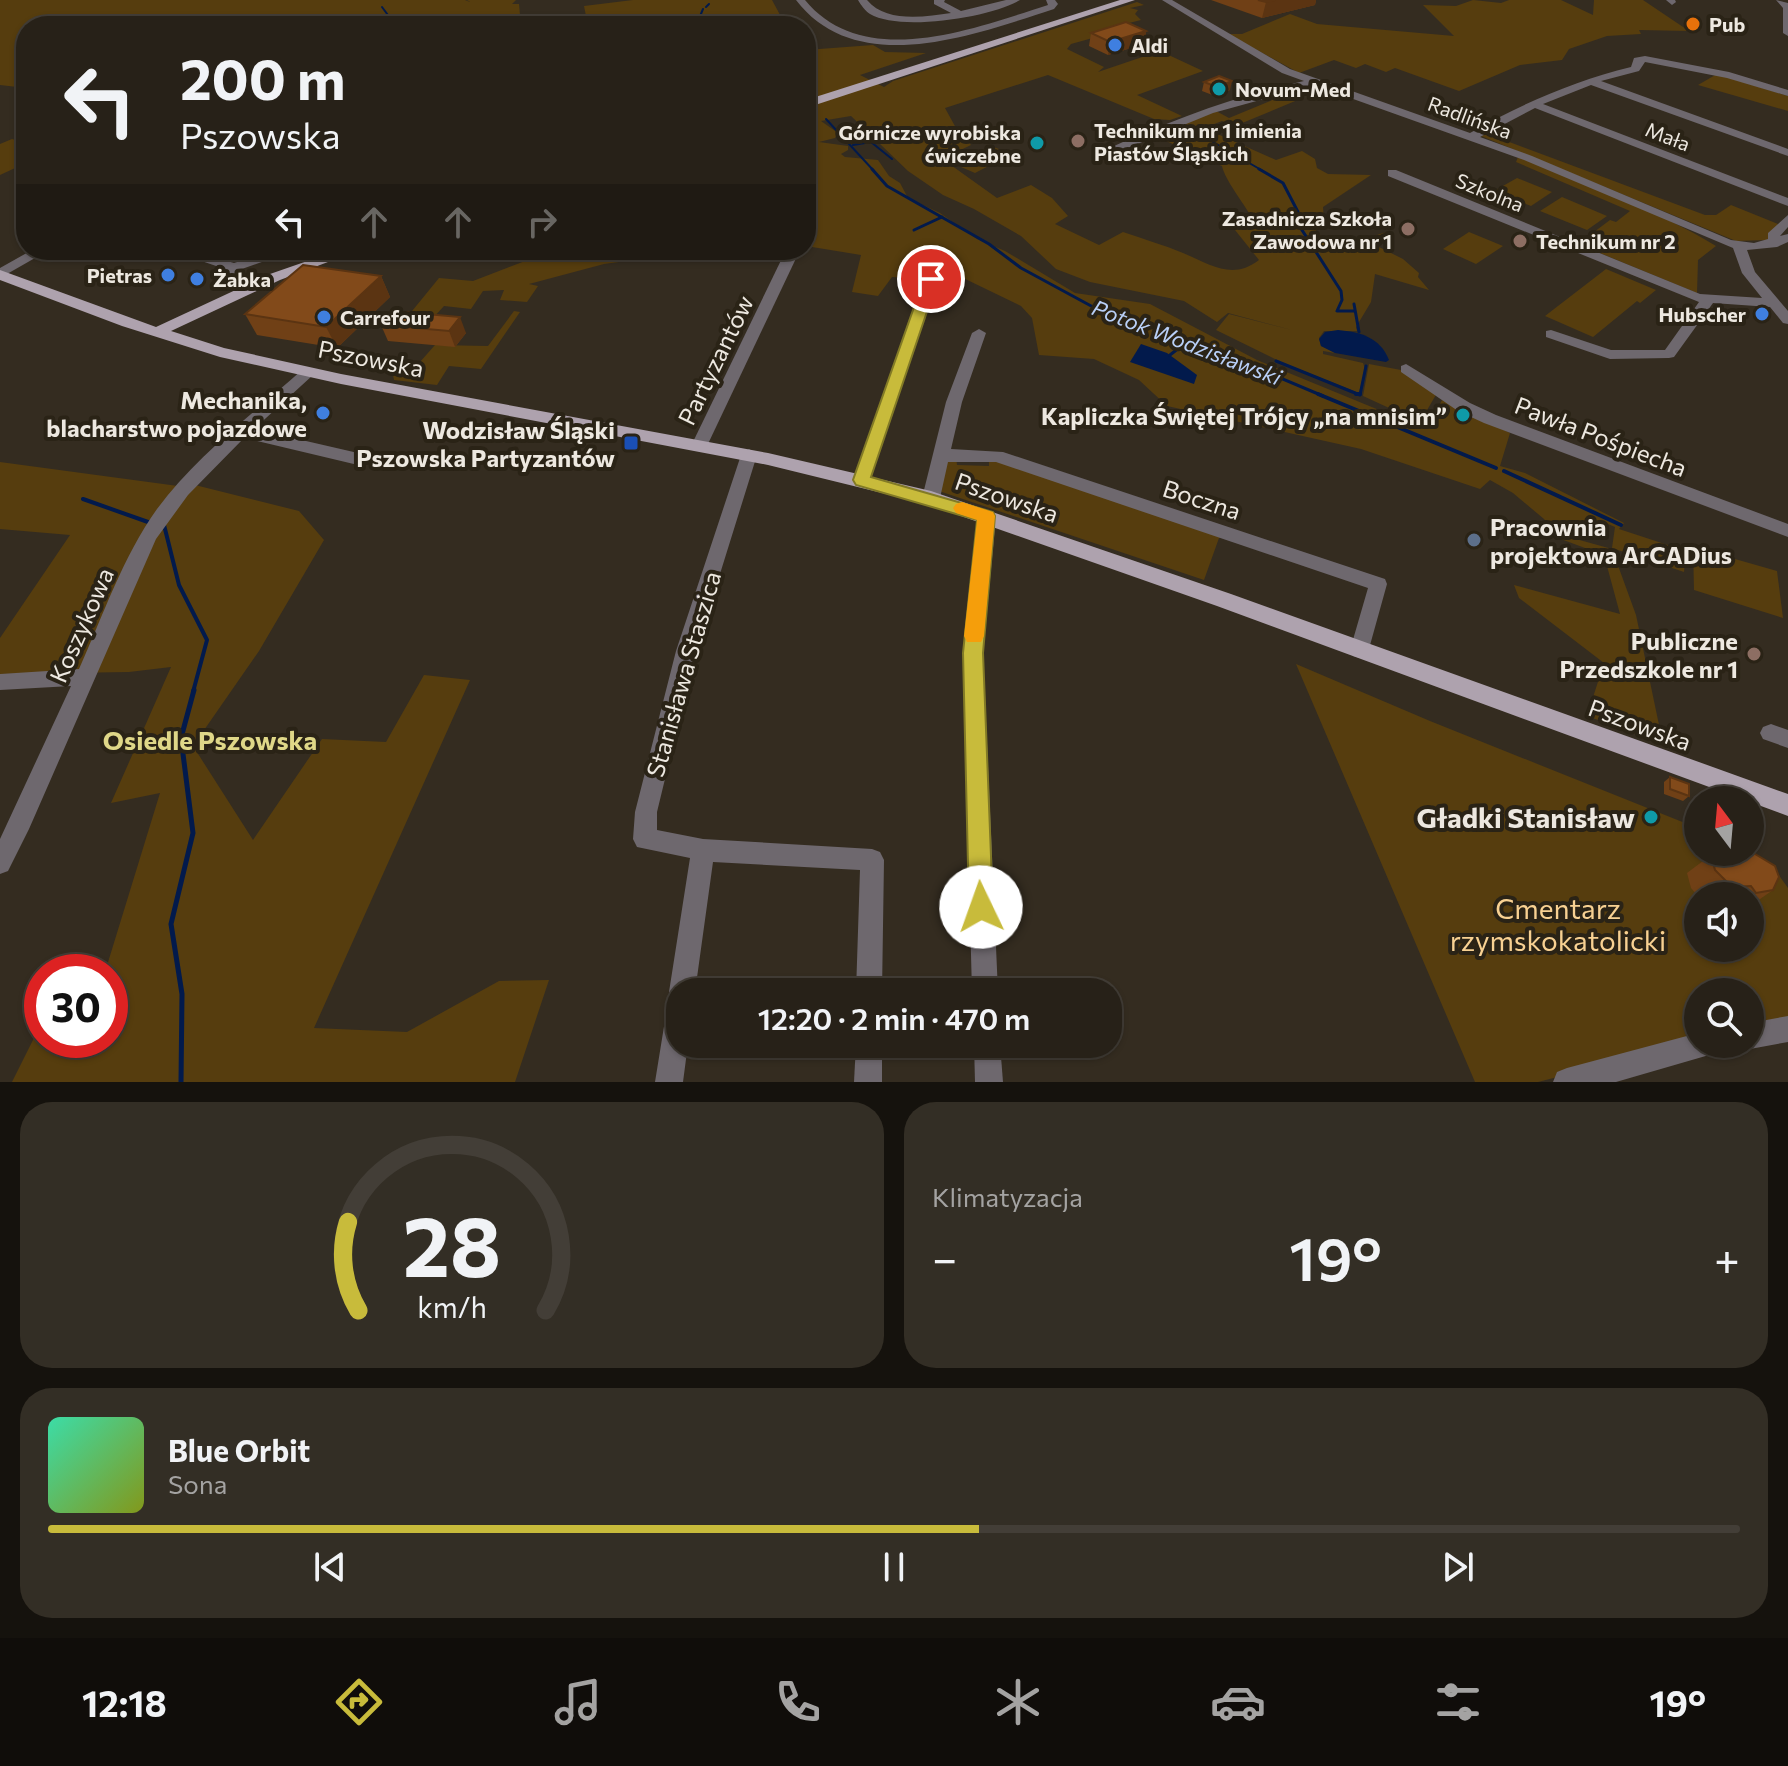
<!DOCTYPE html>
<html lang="pl">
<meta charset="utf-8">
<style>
body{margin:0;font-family:Commissioner,sans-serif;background:#332e25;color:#f1f3f6;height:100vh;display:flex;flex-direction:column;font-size:30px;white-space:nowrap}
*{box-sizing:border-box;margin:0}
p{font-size:26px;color:#a4a3a2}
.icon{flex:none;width:44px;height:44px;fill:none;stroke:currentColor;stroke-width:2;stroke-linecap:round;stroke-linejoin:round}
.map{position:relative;height:1082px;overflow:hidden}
.side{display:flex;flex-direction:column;gap:20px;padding:20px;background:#15120d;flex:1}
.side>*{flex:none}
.top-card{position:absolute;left:16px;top:16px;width:800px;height:244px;border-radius:32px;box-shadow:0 2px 6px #0004,0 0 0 2px #433e37;background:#272118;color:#f1f3f6;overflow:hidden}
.needle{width:52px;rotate:344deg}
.tools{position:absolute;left:1684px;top:786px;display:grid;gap:16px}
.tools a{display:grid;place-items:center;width:80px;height:80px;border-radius:50%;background:#272118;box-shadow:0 2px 6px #0004,0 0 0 2px #433e37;font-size:40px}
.speed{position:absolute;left:24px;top:954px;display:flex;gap:16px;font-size:40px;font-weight:700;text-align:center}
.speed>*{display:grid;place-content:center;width:104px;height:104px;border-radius:50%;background:#272118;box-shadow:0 2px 6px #0004,0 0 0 2px #433e37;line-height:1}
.speed .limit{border:12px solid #d22;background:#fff;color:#111}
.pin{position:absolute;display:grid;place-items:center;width:68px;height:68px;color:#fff;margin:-34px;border:4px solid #fff;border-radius:50%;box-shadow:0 2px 8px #0007}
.me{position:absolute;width:88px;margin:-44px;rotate:357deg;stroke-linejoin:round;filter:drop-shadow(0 0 6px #0008)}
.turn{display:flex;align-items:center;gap:28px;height:168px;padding:0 32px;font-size:36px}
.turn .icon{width:104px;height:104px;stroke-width:2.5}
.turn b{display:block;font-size:56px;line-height:68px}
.lanes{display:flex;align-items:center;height:76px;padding:0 32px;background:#0003;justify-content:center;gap:40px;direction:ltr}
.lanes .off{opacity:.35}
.big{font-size:60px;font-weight:600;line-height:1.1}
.side .tile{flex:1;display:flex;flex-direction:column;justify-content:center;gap:12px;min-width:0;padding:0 28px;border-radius:32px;background:#332e25}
.side .dial{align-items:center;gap:0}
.dial svg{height:208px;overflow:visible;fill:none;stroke:#433e37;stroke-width:7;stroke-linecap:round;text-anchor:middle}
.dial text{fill:#f1f3f6;stroke:none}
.song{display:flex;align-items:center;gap:24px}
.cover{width:96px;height:96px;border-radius:12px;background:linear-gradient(135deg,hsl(160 70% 55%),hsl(70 70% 35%))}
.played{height:8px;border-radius:4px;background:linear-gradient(90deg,#c8bb3b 55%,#433e37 55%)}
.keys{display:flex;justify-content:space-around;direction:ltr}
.heat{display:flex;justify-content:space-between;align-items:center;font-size:44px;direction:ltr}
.side .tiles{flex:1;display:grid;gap:20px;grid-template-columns:1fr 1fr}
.tile:last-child{grid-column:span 2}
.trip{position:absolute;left:666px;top:978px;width:456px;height:80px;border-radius:32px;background:#272118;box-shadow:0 2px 6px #0004,0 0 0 2px #433e37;font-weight:600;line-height:80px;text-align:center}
.menu{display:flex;height:128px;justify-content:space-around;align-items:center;background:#100d0a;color:#a4a3a2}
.menu .icon{width:56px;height:56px}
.menu .selected{color:#c8bb3b}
.menu b{font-size:36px;color:#f1f3f6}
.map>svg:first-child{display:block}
</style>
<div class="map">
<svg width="1788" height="1082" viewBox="0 0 1788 1082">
<rect width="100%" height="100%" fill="#342c20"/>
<g fill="#563d0e" fill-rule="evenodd">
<polygon points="0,0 465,0 470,2 467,0 516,0 512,4 519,4 521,26 26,26 26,88 0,85"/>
<polygon points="633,0 772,0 786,26 535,26 574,22 586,16 584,6"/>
<polygon points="1473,0 1501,3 1509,0 1561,0 1593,15 1594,0 1643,0 1689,31 1639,30 1641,34 1607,36 1569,49 1562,60 1520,65 1459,91 1395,68 1386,72 1365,64 1356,68 1334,60 1299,73 1228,34 1242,34 1290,14 1317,24 1454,36 1423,5 1456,6"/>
<path d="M1137 2 1144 5 1130 8 1138 10 1135 14 1141 20 1117 26 1118 31 1071 44 1067 49 1104 67 1098 72 1160 51 1203 71 1137 95 1182 116 1170 120 1154 119 1048 75 945 108 956 128 971 145 948 156V163L997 198 1031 185 1052 198 1068 216 1055 224 1099 245 1123 232C1143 239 1164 245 1183 253 1210 264 1232 281 1259 260L1235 230 1252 218C1243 202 1225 180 1222 166L1155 136 1216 111 1229 118 1287 94 1300 99 1235 126 1222 121 1204 128 1276 160 1302 151 1315 159 1317 168 1328 174 1371 175 1323 207 1324 221 1314 228 1332 249 1390 231 1377 246 1403 259 1419 273 1418 277 1429 290 1375 274 1371 302 1356 327 1357 331H1324L1319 338 1321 346 1335 353 1323 351V354L1363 363 1365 369 1359 393 1281 362 1216 330 1229 314 1292 330 1228 313 1217 322 1184 301 1090 282 1056 269 1021 236 974 209 943 195 908 171 851 116 821 121 838 133 835 138 819 142 848 146V150L841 154 845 157 878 160 889 176 900 183 908 198 940 213 977 239 1005 251 1075 293 1150 304 1257 360 1418 426H1428L1442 400 1510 433 1500 466 1525 473 1624 523 1619 529 1686 551 1684 572 1612 548 1615 527 1601 521 1575 524 1576 539 1612 549 1636 615 1663 744 1587 716 1604 663 1519 598 1514 585 1620 614 1604 555 1558 538 1544 519 1513 493 1490 480 1480 489 1361 449 1167 406 1139 380 1094 359 1039 355 1032 318 1021 306 926 260 917 279 892 277 878 296 852 292 861 255 806 246V50L873 45 885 52 926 53 860 75 884 87 893 81Z"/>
<polygon points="1717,74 1788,96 1788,111 1698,85"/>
<polygon points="1488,134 1705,215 1716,215 1731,205 1778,224 1768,240 1736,241 1481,136"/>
<polygon points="12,139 26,143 26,163 0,175 0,144"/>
<polygon points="991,146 1012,154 975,173 954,164"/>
<path d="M1518 157C1585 184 1654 208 1716 246L1698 260 1697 293 1578 244 1610 220 1616 222 1630 211 1516 162Z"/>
<polygon points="1517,178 1552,192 1531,206 1494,191"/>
<polygon points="1562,197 1607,216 1587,230 1540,211"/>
<polygon points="1469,232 1503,246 1476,264 1443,249"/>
<polygon points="554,250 708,250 604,264 529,284 538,286 527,302 500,300 504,290 483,291 471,309 444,306 433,318 408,316 439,278 473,281"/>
<polygon points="1606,269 1656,290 1640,303 1637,301 1593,337 1545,316"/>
<polygon points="514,311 520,312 481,369 449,366 437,385 394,380 393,375 398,371 412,371 435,345 488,346"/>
<polygon points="1369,364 1401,370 1437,393 1423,417 1413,419 1363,396"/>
<polygon points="956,457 957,465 989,466 989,458 1229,537 1219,538 1204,580 939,491 945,460"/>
<polygon points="0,462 178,486 195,485 299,511 324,540 259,651 193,746 253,840 322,739 386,742 424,675 470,680 314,1028 407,1032 499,981 549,980 515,1082 12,1082 41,1024 42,1040 110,1040 110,972 105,972 160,793 111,803 171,667 129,672 0,674 0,638 70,535 0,529"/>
<polygon points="1693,547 1777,571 1783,618 1694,590"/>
<path d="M1296 664 1430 721 1690 825 1698 833V852H1716L1724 859 1770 863 1788 888V1023L1750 1030V992H1698V1041L1538 1082H1475ZM1698 896H1750V948H1698Z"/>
</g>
<g fill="#021a4c">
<path d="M1338 330C1360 332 1380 337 1389 360L1386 362 1335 353 1321 346 1319 339 1325 332Z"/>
<polygon points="1141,344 1167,353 1197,375 1194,384 1130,362"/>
</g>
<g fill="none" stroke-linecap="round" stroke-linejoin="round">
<g stroke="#021a4c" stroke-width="2">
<polyline points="382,7 396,26"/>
<polyline points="706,7 709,4"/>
<polyline points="696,26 703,9"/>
<polyline points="826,119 874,171"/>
<polyline points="871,138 874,141 871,142 892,159"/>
<polyline points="1213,142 1263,171"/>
<polyline points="853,145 865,143"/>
</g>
<g stroke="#021a4c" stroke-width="3">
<polyline points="872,169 887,186 989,244 1021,268 1093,307 1195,342 1323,396"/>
<polyline points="1259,169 1283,183 1298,212 1293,216 1341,291 1342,300 1337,311 1354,311"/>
<polyline points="914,230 942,217"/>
<polyline points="1354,304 1359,332"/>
<polyline points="1170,355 1189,340"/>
<polyline points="1276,361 1360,395 1366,366"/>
</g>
<g stroke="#021a4c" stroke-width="4">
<polyline points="1318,394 1496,468"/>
<polyline points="1356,394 1360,394"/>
<polyline points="1504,471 1621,525"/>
<polyline points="83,499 148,522"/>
<polyline points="164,525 179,585 207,640 193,692"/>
</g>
<polyline stroke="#021a4c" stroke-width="5" points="181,1082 182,994 171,924 193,833 181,738 194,690"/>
<g fill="#6e686e" fill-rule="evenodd">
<path d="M796 0H805C864 72 975 28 1048 5L1046 0H1055L1058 4 1054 9C976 34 857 80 796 0Z"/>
<path d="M858 0H867C886 23 924 17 951 13L934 4V0H945L944 2 961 11 1006 0H1020C992 17 900 32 870 14 865 11 861 5 858 0Z"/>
<path d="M1162 0H1172L1290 69 1470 133C1521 104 1574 81 1631 67L1634 58 1645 56 1729 72 1788 90V96L1727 78 1645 62 1639 71 1601 81 1788 149V156L1591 85 1543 104 1788 198V206L1535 108 1480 137 1532 156 1731 240 1754 243 1768 239V233L1788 215V227L1780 236 1788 234V242L1777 247 1747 250 1755 272 1788 311V324L1783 323 1770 307 1713 303 1674 357 1669 358 1610 359 1546 337V331L1551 330 1611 350H1665L1699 302 1388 176V170H1396L1700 294 1762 298 1742 273 1733 248 1524 160 1314 85 1213 113 1113 154H1105V150C1169 121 1235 96 1304 81L1282 73Z"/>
<polygon points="1666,0 1675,0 1676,2 1672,5"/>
<polygon points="1776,0 1788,3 1788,36 1783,33 1783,8"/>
<polygon points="32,250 49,250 0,278 0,268"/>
<polygon points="169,250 190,250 234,263 275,250 296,250 239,270 234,275 242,284 235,288 219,275 225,269"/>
<polygon points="786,250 800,250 707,446 699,451 693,450 691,446"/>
<polygon points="931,275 938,279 870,480 868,484 856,484 854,480 924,279"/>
<polygon points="979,329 986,333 962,402 951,449 1003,452 1385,579 1387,584 1367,656 1360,658 1353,656 1350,650 1368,588 996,462 948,462 940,498 931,504 925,502 922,498 946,402 972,333"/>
<polygon points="1406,364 1470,403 1496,415 1788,524 1788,537 1484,423 1458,411 1401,372 1401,366"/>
<path d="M308 367 316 372 313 375 254 429 358 453 366 459 358 465 244 438 188 495 156 539 29 829 8 871 0 874V839L71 686 0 690V674L79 669C103 616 123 556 157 509 197 455 253 414 303 369Z"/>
<polygon points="749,449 757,455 696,651 657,812 657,830 703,839 872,849 880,852 884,860 882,992 856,992 860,870 713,862 695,992 680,992 680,1044 688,1044 683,1082 655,1082 667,1008 672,998 669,992 690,858 637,847 633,839 635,812 676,651 741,455"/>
<polygon points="987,510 996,516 983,653 998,992 972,992 963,653 978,516"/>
<polygon points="1771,724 1788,730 1788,748 1763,739 1760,733 1763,727"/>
<polygon points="1788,1016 1788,1042 1750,1049 1741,1045 1750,1044 1750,1023"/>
<polygon points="1698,1033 1698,1044 1720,1044 1716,1053 1616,1082 1553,1082 1557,1072 1567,1068"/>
<polygon points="856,1044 882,1044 882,1082 854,1082"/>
<polygon points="974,1044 1000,1044 1003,1082 975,1082"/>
</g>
<g fill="#aea2ae" fill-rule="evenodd">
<polygon points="1120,0 1135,0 806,108 806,100"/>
<polygon points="339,250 360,250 280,280 171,331 224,348 341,374 768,453 931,491 1231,594 1788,794 1788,816 1217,606 927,504 768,465 341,384 220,357 122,326 0,280 0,270 156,327 270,274"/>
</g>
</g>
<g fill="#704016">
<polygon points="1211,0 1316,0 1315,5 1262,18"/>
<polygon points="1146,31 1144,44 1108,55 1089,46 1091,33"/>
<polygon points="1204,82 1230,90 1215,96 1202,91"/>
<polygon points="381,276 390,297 337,348 257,335 245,314"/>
<polygon points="392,311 466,333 455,347 388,341 381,325"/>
<polygon points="1670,777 1689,796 1683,801 1664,794 1664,782"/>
<polygon points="1723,852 1750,852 1773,890 1750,906 1750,896 1698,896 1691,888 1687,873 1711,855 1719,854"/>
</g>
<g fill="#5b3412">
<polygon points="1275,0 1316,0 1315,5 1262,18 1266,2"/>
<polygon points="1146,31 1144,44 1108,55 1110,42"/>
<polygon points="1232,81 1230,90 1215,96 1217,87"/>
<polygon points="381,276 390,297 337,348 326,327"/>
<polygon points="460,317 466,333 455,347 449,331"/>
</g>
<g fill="#824a1a" stroke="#5b3412" stroke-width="2">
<polygon points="1258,0 1275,0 1266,2"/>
<polygon points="1126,22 1146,31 1110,42 1091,33"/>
<polygon points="1219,76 1232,81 1217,87 1204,82"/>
<polygon points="303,265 381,276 326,327 245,314"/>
<polygon points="392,311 460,317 449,331 381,325"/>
<polygon points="1670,777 1689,784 1689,796 1670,789"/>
<polygon points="1750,851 1775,866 1779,877 1773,890 1756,893 1751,886 1732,887 1715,870 1711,855 1728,854 1728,852 1750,852"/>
</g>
<polygon fill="#c8bb3b" stroke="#827a26" stroke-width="2" points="931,275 938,279 871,477 993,512 995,516 983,653 993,907 990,915 981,919 972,915 969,907 963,653 977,520 856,485 853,480 924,279"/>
<polygon fill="#f59e0b" points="962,502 993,512 995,516 984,636 981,642 967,642 964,636 977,520 956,513 953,508 956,504"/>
<circle fill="#e8710a" stroke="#2a2316" stroke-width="3" cx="1693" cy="24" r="8"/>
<g fill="#3f7fe0" stroke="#2a2316" stroke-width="3">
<circle cx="1115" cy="45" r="8"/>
<circle cx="168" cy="275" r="8"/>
<circle cx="197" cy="279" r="8"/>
<circle cx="1762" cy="314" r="8"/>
<circle cx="324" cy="317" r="8"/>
<circle cx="323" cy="413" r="8"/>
</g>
<g fill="#0f9aa8" stroke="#2a2316" stroke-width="3">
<circle cx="1219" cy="89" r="8"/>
<circle cx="1037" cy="143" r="8"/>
<circle cx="1463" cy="415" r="8"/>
<circle cx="1651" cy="817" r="8"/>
</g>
<g fill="#8d6e63" stroke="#2a2316" stroke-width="3">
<circle cx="1078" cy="141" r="8"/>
<circle cx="1408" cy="229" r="8"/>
<circle cx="1520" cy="241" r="8"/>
<circle cx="1754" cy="654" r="8"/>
</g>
<rect fill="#1a4fb4" stroke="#2a2316" stroke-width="3" x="623" y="435" width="16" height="16" rx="4"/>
<circle fill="#5c6f8a" stroke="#2a2316" stroke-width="3" cx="1474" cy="540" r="8"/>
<g text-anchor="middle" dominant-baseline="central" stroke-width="8" stroke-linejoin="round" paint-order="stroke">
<g font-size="20" font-weight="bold" fill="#ede8e0" stroke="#2a2316" text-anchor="start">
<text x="1709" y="24">Pub</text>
<text x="1131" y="45">Aldi</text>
<text x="1235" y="89">Novum-Med</text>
<text x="1094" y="130">Technikum nr 1 imienia<tspan x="1094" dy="23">Piastów Śląskich</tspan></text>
<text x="1021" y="132" text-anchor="end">Górnicze wyrobiska<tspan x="1021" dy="23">ćwiczebne</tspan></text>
<text x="1392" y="218" text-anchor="end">Zasadnicza Szkoła<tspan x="1392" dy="23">Zawodowa nr 1</tspan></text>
<text x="1536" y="241">Technikum nr 2</text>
<text x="152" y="275" text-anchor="end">Pietras</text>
<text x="213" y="279">Żabka</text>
<text x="1746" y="314" text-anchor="end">Hubscher</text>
<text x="340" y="317">Carrefour</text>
</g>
<g font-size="20" fill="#ede8e0" stroke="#2a2316">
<text transform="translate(1470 117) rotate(20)">Radlińska</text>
<text transform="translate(1668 136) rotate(21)">Mała</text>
<text transform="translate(1490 192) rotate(22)">Szkolna</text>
</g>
<g font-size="22" font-style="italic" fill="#b9d0f8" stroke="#2a2316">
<text transform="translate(1187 342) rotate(21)">Potok Wodzisławski</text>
</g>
<g font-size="24" fill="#ede8e0" stroke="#2a2316">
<text transform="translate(371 358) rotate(11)">Pszowska</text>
<text transform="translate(715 360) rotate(-64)">Partyzantów</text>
<text transform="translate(1601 436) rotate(21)">Pawła Pośpiecha</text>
<text transform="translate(1007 497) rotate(19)">Pszowska</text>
<text transform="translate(1202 499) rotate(18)">Boczna</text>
<text transform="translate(81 625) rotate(-66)">Koszykowa</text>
<text transform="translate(683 674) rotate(-74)">Stanisława Staszica</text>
<text transform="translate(1640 724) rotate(20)">Pszowska</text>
</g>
<g font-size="24" font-weight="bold" fill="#ede8e0" stroke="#2a2316" text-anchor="end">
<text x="307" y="399">Mechanika,<tspan x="307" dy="28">blacharstwo pojazdowe</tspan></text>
<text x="1447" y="415">Kapliczka Świętej Trójcy „na mnisim”</text>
<text x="615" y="429">Wodzisław Śląski<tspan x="615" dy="28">Pszowska Partyzantów</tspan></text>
<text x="1490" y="526" text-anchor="start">Pracownia<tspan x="1490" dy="28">projektowa ArCADius</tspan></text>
<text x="1738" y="640">Publiczne<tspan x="1738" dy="28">Przedszkole nr 1</tspan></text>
</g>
<g font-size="26" font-weight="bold" fill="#dfd788" stroke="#2a2316">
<text x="210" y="739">Osiedle Pszowska</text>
</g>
<g font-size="28" font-weight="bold" fill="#ede8e0" stroke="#2a2316" text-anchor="end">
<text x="1635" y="817">Gładki Stanisław</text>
</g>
<g font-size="28" fill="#f8d192" stroke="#2a2316">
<text x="1558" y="908">Cmentarz<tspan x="1558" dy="32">rzymskokatolicki</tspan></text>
</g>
</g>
</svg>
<div class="tools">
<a><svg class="needle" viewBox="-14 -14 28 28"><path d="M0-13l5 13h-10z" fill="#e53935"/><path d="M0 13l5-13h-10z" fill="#a4a3a2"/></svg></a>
<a><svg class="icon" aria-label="sound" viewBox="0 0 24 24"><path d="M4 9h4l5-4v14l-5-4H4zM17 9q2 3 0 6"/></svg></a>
<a><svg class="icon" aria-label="search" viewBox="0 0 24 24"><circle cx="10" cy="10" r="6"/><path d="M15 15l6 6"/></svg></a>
</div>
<div class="speed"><div class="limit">30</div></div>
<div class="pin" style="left:931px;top:279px;background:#d93025"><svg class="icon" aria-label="arrive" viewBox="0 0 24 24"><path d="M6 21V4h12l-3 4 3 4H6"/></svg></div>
<svg class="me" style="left:981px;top:907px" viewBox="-20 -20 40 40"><circle r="19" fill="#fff"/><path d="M0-13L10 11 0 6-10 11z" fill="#c8bb3b"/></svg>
<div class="trip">12:20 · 2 min · 470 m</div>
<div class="top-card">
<div class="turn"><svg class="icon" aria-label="left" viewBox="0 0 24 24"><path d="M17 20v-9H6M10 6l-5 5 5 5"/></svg><div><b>200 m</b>Pszowska</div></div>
<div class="lanes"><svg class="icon" aria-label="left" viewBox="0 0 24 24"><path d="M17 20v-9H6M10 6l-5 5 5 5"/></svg><svg class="icon off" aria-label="ahead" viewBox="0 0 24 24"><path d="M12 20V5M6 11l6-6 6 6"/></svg><svg class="icon off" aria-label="ahead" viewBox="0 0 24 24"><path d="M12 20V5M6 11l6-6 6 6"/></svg><svg class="icon off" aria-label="right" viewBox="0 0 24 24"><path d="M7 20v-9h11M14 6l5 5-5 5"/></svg></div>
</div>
</div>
<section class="side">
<div class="tiles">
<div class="tile dial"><svg viewBox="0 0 100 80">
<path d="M14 69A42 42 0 1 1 86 69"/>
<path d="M14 69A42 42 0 0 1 10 35" stroke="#c8bb3b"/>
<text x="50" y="56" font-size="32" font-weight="700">28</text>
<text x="50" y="72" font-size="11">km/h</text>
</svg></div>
<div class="tile"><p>Klimatyzacja</p>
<div class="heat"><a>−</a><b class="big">19°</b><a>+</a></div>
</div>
<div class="tile">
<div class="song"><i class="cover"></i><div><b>Blue Orbit</b><p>Sona</p></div></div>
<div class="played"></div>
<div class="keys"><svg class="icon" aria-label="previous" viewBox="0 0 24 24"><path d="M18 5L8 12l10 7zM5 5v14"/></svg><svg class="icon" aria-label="pause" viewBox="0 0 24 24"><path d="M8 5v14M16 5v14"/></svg><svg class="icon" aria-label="next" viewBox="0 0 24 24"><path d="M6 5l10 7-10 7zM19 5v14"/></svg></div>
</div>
</div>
</section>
<nav class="menu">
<b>12:18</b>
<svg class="icon selected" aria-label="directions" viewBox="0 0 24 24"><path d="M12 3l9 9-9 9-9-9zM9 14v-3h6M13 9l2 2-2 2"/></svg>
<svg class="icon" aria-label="music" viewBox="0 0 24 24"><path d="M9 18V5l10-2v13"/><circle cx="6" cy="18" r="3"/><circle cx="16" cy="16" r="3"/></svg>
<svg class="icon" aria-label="phone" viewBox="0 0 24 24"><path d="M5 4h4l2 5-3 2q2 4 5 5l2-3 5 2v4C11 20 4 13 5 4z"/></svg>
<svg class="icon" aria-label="climate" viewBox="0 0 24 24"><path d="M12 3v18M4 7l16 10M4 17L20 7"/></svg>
<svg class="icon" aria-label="car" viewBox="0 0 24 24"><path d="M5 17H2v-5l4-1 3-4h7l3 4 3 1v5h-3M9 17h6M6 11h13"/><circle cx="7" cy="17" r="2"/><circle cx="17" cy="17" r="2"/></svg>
<svg class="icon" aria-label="filters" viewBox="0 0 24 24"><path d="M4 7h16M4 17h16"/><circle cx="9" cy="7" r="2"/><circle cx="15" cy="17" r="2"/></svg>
<b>19°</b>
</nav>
